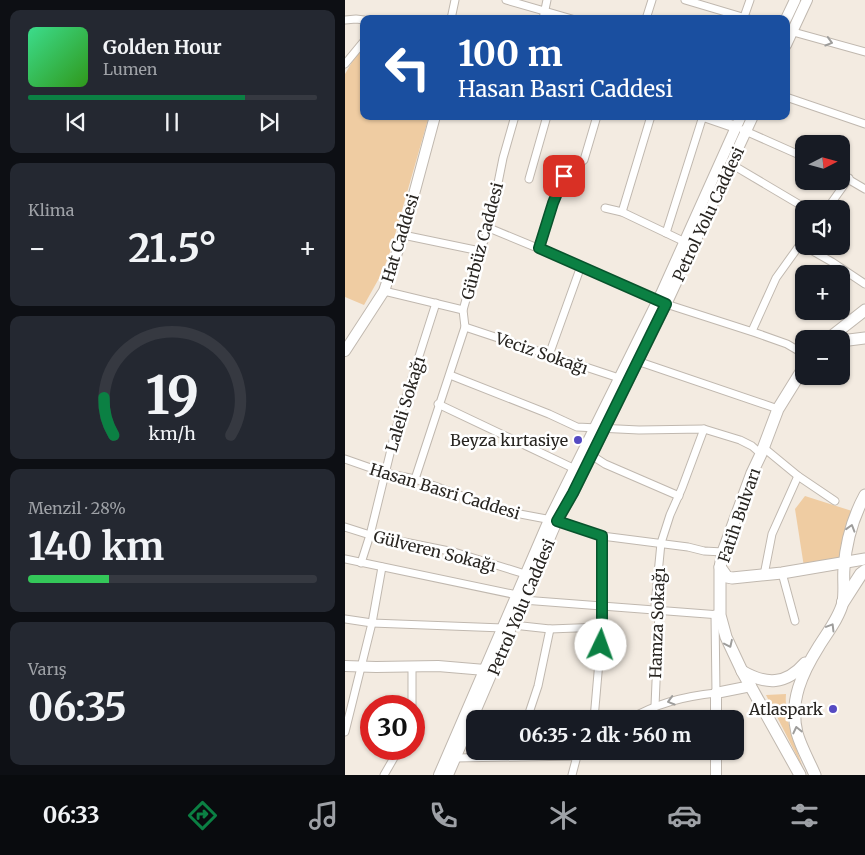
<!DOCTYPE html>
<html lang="tr">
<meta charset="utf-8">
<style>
body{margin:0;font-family:Merriweather,serif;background:#242831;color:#f1f3f6;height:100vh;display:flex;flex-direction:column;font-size:19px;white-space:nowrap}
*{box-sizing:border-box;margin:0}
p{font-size:16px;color:#9ea1a6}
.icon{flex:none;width:28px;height:28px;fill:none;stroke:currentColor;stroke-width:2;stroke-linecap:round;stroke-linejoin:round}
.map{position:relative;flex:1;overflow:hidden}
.drawer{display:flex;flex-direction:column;gap:10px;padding:10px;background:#0d0f14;width:345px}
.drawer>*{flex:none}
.guide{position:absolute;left:15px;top:15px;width:430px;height:105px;border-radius:10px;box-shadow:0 1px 4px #0004;background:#1a4fa0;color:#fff;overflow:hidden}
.needle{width:32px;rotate:84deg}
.tools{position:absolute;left:450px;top:135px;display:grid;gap:10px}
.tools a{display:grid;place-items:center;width:55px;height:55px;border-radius:10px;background:#171b24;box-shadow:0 1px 4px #0004;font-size:25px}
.speed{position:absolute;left:15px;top:695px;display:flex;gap:10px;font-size:25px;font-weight:700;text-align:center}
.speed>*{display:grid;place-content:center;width:65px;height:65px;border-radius:50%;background:#171b24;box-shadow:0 1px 4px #0004;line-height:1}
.speed .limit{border:8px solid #d22;background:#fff;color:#111}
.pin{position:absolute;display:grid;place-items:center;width:42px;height:42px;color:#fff;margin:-21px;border-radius:10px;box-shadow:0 2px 8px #0006}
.me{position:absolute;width:55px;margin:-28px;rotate:3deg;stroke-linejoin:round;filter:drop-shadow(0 0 4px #0008)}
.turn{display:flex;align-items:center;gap:18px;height:105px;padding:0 15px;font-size:22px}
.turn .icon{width:65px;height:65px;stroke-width:2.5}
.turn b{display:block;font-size:35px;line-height:42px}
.big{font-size:38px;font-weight:700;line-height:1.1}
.drawer .widget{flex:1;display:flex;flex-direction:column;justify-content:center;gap:8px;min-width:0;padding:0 18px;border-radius:10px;background:#242831}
.drawer .dial{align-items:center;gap:0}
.dial svg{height:130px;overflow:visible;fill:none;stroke:#363941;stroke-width:7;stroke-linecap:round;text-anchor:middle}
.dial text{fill:#f1f3f6;stroke:none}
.song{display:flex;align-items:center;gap:15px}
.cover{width:60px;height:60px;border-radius:8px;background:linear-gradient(135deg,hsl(150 70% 55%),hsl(110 70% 35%))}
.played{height:5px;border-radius:2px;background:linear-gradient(90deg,#0b8043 75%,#363941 75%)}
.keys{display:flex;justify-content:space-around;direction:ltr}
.heat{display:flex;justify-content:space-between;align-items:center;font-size:28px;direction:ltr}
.charge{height:8px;border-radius:4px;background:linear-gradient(90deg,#34c759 28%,#363941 0)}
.trip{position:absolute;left:121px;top:710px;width:278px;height:50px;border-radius:10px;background:#171b24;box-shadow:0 1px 4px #0004;font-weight:700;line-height:50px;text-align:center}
.tabs{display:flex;height:80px;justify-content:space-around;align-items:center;background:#090b0e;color:#9ea1a6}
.tabs .icon{width:35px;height:35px}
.tabs .current{color:#0b8043}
.tabs b{font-size:22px;color:#f1f3f6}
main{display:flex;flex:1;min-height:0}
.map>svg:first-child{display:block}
</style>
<main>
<section class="drawer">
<div class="widget">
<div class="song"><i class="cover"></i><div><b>Golden Hour</b><p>Lumen</p></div></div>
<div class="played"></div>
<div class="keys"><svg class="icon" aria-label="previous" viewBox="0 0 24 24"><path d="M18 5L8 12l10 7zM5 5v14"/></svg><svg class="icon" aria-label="pause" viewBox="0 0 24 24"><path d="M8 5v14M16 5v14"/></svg><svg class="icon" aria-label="next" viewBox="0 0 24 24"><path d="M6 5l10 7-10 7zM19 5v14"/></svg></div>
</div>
<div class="widget"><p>Klima</p>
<div class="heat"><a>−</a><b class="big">21.5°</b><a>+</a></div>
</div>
<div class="widget dial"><svg viewBox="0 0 100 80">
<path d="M14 69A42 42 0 1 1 86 69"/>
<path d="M14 69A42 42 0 0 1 8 46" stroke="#0b8043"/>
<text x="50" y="56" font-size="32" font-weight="700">19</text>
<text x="50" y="72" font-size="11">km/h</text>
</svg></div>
<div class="widget"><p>Menzil · 28%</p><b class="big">140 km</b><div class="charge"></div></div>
<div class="widget"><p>Varış</p><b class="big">06:35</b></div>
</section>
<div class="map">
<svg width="520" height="775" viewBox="0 0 520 775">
<rect width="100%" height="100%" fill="#f3ebe1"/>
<g fill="#efcca2">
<polygon points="19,49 19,116 84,116 45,252 37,273 19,305 0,297 0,74 11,55"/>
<polygon points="460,496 507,511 498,559 459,567 450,509"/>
<path d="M441 694C439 719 450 744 458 768L421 695Z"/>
</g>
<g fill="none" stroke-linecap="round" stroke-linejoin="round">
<defs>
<g id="street">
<polyline points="161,0 227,19"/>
<polyline points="340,0 404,19"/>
<polyline points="399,17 405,0"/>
<polyline points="106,19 110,0"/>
<polyline points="198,19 202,0"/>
<polyline points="301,19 307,0"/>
<polyline points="0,20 11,19 19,20"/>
<polyline points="441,30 520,52"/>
<polyline points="0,64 19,41"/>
<polyline points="441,97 520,124"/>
<polyline points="398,130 459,157"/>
<polyline points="386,164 462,209"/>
<polyline points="496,175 520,189"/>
<polyline points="184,179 202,116"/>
<polyline points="260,208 277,212 340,242"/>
<polyline points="482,209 504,178"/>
<polyline points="277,212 306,116"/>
<polyline points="144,228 236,266 321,304 411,333 442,344 459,354"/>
<polyline points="321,233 358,116"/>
<polyline points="58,235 135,251"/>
<polyline points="459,246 487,262 520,284"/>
<polyline points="194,248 208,203 219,176 239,160 252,116"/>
<polyline points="39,291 118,310"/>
<polyline points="120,327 274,378"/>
<polyline points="407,331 431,278 459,239"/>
<polyline points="204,355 236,266"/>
<polyline points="292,361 433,409"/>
<polyline points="105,375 204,414 232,427 294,430 359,429 395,440 407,446 416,454"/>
<polyline points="93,404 230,469"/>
<polyline points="419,448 453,476 490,501"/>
<polyline points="246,455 260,464 334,496"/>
<polyline points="0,459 40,473 70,479 159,511 212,521 257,536 343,547 359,551 378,552"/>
<polyline points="70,479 120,327 118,310 135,251 144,228 158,158 170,116"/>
<polyline points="0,527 25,535 109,552 180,574"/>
<polyline points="0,559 172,595 176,594"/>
<polyline points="16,563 25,535 52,425 91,303"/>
<polyline points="437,573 450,621"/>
<polyline points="419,575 427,534 453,476"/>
<polyline points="178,600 375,615"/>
<polyline points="0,619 27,623 158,628"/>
<polyline points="168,625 205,629 257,627"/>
<polyline points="67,667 67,706"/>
<polyline points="310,706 314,611 310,605 316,543 325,515 337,488 359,429"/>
<polyline points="182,719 193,686 205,629"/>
<polyline points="249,719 257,627 257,536"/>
<path d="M285 719C312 703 340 696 371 693L370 614"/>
<polyline points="0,732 27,623 37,567"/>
<polyline points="110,758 232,756"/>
<polyline points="39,775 54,749"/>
<polyline points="227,775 232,756 238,751"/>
</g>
<g id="secondary">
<polyline points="441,19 450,0"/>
<polyline points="441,45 462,0"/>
<polyline points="359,116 391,127"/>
<polyline points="0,351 39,291 58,235 90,116"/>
<polyline points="0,666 31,667 93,666 140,670"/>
<polyline points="371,719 371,693 406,686"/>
<polyline points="94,775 204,520 316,294 396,116"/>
<polyline points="103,775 212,521 228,493 324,298 408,116"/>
<polyline points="371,775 371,751"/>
</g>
<g id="primary">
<polyline points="483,339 520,310"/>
<polyline points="496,341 520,338"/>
<polyline points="375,567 382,577 387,578 437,573 520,559"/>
<path d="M397 671C421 685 441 685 460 663"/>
<polyline points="455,775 397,671 381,637 375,615 375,567 378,552 407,473 416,454 433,409 459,367"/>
<path d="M470 775C464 761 456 747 452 733 444 701 457 673 474 646 482 633 494 618 498 602 500 591 498 579 499 568 501 542 508 517 520 495"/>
</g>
<polyline id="highway" points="498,602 516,574 520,571"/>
</defs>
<use href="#street" stroke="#c0b8af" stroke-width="9"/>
<use href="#secondary" stroke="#c0b8af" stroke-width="12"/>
<use href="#primary" stroke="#c0b8af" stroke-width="13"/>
<use href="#highway" stroke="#c0b8af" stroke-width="14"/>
<use href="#street" stroke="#fff" stroke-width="7"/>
<use href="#secondary" stroke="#fff" stroke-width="10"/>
<use href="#primary" stroke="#fff" stroke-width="11"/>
<use href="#highway" stroke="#fff" stroke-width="12"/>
</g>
<defs><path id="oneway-chevron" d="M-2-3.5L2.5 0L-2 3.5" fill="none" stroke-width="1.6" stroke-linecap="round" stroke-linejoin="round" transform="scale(1.25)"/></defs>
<g stroke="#9e9d9b">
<use href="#oneway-chevron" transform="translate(484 42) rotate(16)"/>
<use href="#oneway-chevron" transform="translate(506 528) rotate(-73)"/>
<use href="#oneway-chevron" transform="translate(486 627) rotate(-59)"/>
<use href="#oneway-chevron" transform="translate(384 644) rotate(65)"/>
<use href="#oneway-chevron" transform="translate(326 701) rotate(164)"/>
<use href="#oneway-chevron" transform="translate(452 730) rotate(-103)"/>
</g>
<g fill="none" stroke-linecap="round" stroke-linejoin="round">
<defs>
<polyline id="route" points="219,176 208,203 194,248 321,304 228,493 212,521 257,536 257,627 256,645"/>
</defs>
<use href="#route" stroke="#07532c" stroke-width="12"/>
<use href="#route" stroke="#0b8043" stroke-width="9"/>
</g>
<g fill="#554ac2" stroke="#fff" stroke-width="2">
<circle cx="233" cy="440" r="5"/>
<circle cx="488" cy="709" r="5"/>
</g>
<g text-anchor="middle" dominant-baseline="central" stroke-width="5" stroke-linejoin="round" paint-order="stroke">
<g font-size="16" fill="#282521" stroke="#fff">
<text transform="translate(363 214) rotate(-65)">Petrol Yolu Caddesi</text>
<text transform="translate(55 238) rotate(-73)">Hat Caddesi</text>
<text transform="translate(137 241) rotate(-75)">Gürbüz Caddesi</text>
<text transform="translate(197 353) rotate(19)">Veciz Sokağı</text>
<text transform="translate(60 404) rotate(-73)">Laleli Sokağı</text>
<text transform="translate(100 491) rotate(17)">Hasan Basri Caddesi</text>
<text transform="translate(394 515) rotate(-71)">Fatih Bulvarı</text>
<text transform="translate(90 551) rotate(14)">Gülveren Sokağı</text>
<text transform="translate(176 607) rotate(-67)">Petrol Yolu Caddesi</text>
<text transform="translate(312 623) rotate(-88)">Hamza Sokağı</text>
</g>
<g font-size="16" fill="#282521" stroke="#fff" text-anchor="end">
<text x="223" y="440">Beyza kırtasiye</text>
<text x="478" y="709">Atlaspark</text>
</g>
</g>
</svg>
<div class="tools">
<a><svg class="needle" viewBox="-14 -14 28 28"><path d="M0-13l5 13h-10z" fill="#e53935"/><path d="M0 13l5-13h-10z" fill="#9ea1a6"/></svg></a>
<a><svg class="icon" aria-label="sound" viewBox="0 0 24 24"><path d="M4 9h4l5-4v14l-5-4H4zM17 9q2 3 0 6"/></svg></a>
<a>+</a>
<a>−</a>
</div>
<div class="speed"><div class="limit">30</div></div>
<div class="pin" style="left:219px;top:176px;background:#d93025"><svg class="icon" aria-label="arrive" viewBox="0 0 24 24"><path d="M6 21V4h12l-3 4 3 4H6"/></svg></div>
<svg class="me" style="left:256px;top:645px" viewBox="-20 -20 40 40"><circle r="19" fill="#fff"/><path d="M0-13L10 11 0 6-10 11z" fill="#0b8043"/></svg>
<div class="trip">06:35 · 2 dk · 560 m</div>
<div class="guide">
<div class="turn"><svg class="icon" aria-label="left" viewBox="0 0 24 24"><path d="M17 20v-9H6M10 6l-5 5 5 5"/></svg><div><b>100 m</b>Hasan Basri Caddesi</div></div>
</div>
</div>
</main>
<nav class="tabs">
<b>06:33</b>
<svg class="icon current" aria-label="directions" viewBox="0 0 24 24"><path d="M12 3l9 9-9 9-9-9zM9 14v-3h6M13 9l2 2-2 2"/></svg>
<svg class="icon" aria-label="music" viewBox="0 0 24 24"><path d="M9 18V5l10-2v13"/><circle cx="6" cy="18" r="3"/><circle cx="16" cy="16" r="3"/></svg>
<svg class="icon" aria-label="phone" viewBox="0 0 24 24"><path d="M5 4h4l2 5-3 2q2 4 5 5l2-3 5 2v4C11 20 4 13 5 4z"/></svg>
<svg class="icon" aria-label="climate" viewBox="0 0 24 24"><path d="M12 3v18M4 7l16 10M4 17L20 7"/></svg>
<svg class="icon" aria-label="car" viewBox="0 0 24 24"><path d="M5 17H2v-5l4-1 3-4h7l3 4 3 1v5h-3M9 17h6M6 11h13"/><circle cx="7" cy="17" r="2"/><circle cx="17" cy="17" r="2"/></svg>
<svg class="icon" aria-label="filters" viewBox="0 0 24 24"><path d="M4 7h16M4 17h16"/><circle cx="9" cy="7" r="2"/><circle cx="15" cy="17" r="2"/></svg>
</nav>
